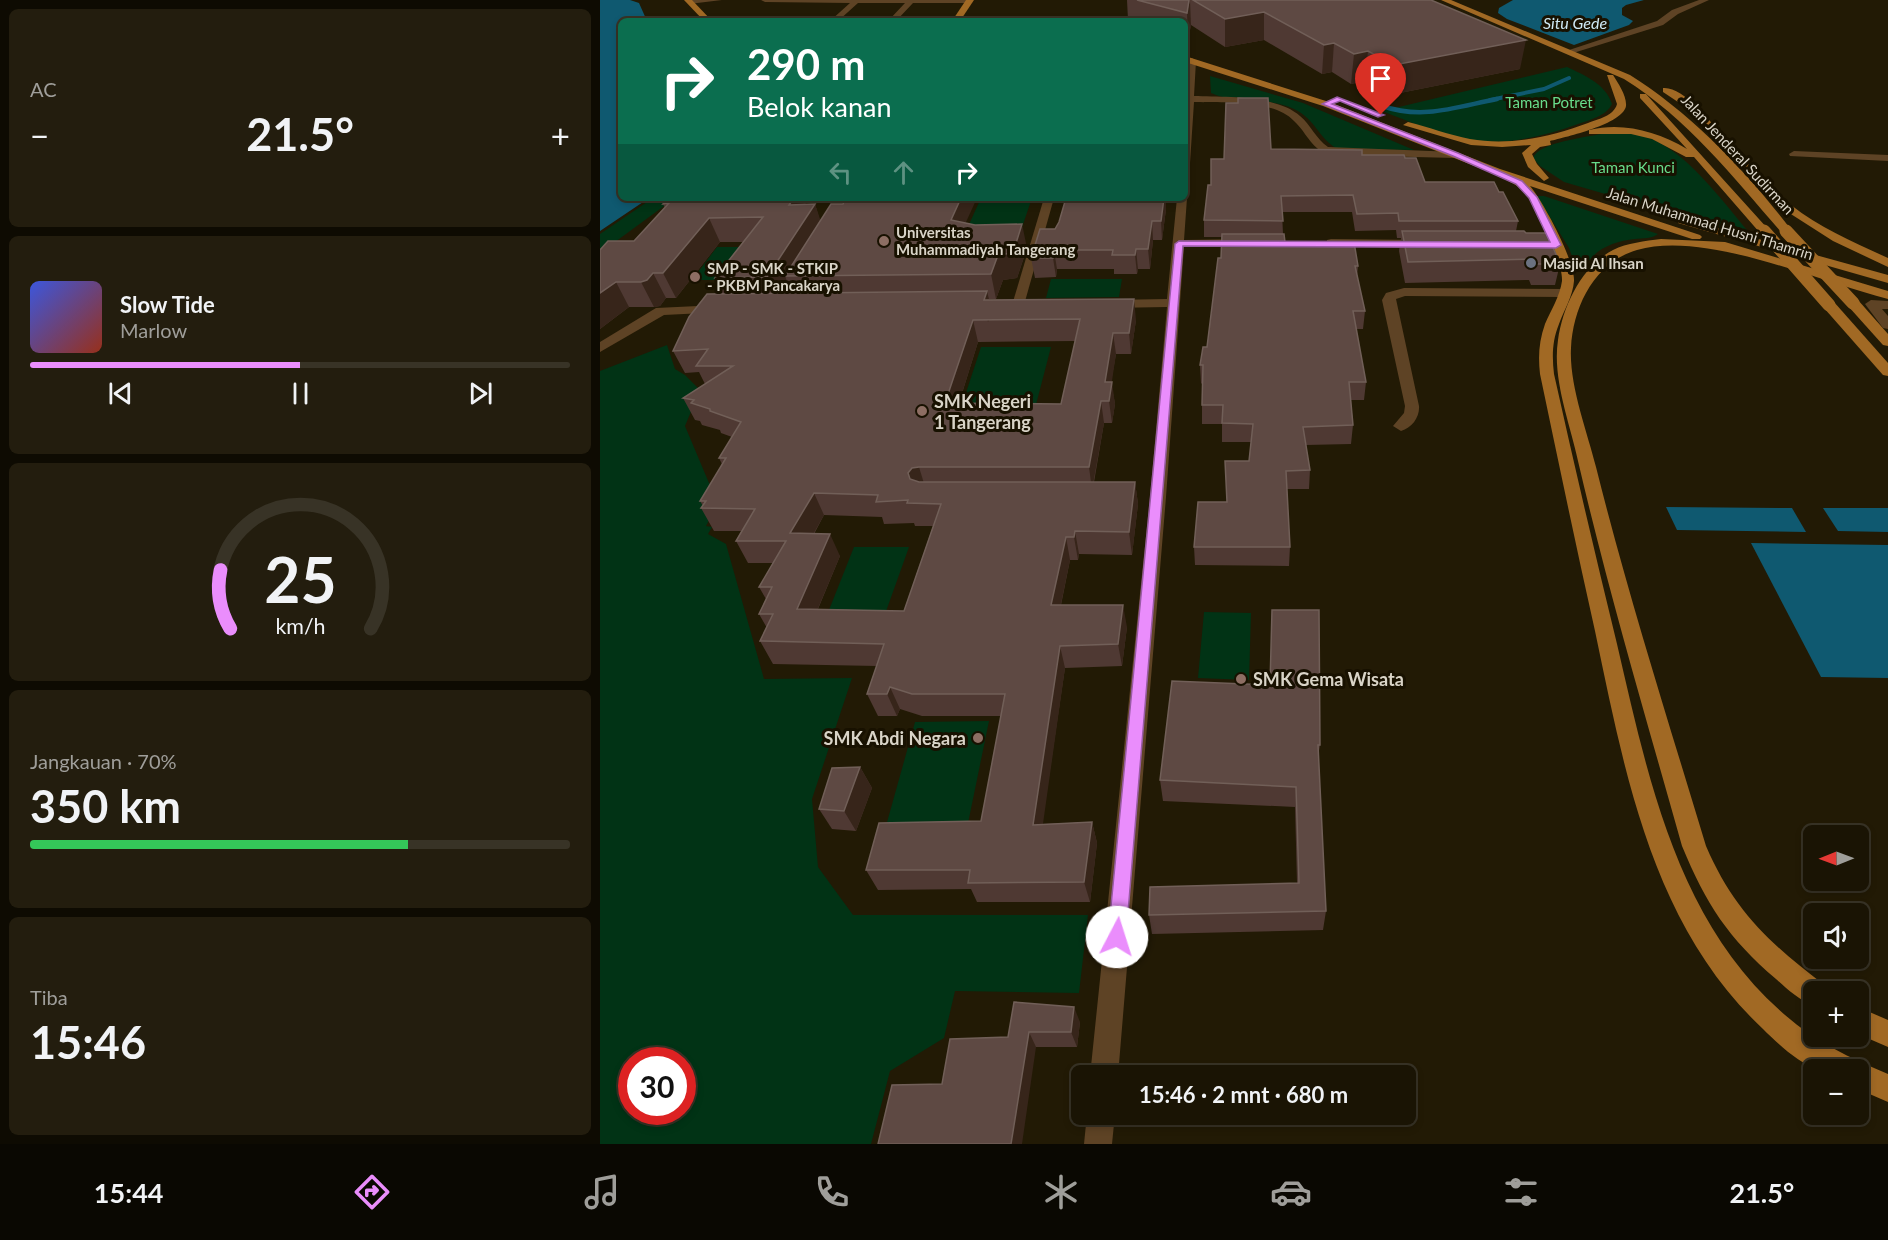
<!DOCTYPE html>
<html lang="id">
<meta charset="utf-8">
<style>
body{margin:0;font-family:Lato,sans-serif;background:#231d0e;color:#f1f3f6;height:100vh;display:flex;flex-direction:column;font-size:22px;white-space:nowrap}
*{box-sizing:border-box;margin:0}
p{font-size:20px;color:#9f9e9a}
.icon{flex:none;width:33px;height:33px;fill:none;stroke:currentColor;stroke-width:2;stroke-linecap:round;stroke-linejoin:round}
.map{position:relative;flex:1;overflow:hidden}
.sheet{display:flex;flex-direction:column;gap:9px;padding:9px;background:#0e0b02;width:600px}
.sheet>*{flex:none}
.hud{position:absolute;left:18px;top:18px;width:570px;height:183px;border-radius:9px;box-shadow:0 3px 9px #0003,0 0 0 2px #383326;background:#0b6e4f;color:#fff;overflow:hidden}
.needle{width:39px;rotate:269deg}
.tools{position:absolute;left:1203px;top:825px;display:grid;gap:12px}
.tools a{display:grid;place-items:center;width:66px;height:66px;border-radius:9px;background:#1a1404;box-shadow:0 3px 9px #0003,0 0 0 2px #383326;font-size:30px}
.speed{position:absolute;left:18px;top:1047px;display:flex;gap:12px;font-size:30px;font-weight:700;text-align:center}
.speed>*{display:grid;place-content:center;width:78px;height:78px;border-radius:50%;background:#1a1404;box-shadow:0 3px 9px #0003,0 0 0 2px #383326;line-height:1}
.speed .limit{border:9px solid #d22;background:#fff;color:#111}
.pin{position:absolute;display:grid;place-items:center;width:51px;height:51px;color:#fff;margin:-62px -26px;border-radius:50% 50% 50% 0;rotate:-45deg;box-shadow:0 0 6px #0007}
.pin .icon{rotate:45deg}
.me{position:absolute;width:66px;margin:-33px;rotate:5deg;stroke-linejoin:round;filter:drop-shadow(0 0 4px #0008)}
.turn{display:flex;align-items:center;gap:21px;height:126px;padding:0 30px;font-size:27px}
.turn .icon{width:78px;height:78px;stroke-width:2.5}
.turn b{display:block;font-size:42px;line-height:51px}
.lanes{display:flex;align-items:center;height:57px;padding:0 30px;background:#0003;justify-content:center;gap:30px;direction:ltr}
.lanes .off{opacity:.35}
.big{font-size:45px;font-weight:700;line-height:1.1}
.sheet .card{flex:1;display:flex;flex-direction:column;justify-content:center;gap:9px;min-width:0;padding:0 21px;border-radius:9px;background:#231d0e}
.sheet .dial{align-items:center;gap:0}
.dial svg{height:156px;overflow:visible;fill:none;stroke:#383326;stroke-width:7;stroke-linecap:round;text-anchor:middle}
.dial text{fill:#f1f3f6;stroke:none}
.song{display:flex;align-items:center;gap:18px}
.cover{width:72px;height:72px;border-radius:9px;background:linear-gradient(135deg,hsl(230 70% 55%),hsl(10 70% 35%))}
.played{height:6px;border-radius:3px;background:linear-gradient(90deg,#ea8dfc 50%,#383326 50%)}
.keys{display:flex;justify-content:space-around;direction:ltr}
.heat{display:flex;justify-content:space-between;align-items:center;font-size:33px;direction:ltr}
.charge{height:9px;border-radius:4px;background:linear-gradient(90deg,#34c759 70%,#383326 0)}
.trip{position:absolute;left:471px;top:1065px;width:345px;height:60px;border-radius:9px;background:#1a1404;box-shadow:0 3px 9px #0003,0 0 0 2px #383326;font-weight:700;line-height:60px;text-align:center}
.tabs{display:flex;height:96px;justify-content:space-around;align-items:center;background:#0a0802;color:#9f9e9a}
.tabs .icon{width:42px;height:42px}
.tabs .on{color:#ea8dfc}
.tabs b{font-size:27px;color:#f1f3f6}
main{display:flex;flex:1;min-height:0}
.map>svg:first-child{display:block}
</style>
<main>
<section class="sheet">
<div class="card"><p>AC</p>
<div class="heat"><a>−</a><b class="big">21.5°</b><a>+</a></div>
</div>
<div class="card">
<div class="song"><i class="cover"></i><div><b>Slow Tide</b><p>Marlow</p></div></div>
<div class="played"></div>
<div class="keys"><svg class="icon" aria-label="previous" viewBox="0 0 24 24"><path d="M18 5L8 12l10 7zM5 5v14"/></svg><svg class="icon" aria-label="pause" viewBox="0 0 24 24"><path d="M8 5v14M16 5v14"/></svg><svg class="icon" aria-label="next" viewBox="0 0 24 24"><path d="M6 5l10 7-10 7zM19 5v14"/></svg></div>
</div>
<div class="card dial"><svg viewBox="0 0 100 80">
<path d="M14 69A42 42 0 1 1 86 69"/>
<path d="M14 69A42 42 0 0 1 9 39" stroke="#ea8dfc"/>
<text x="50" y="56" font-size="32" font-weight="700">25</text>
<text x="50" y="72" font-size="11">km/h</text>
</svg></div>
<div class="card"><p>Jangkauan · 70%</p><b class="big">350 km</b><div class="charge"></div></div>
<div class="card"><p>Tiba</p><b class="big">15:46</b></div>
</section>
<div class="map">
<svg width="1288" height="1144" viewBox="0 0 1288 1144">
<rect width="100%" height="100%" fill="#221a05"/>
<g fill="#013315" fill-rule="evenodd">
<path d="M967 67C984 75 1006 84 1012 104 1006 116 990 120 978 124 945 136 904 146 869 140 839 134 810 122 782 111Z"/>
<path d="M610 76 703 103 814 150 738 149C719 140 716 119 694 109 668 96 636 105 611 93Z"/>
<path d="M1006 133C1018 133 1031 132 1043 136 1085 147 1125 205 1153 237L964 182 940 166 933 158C938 142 989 137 1006 133Z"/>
<path d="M937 196H944L1058 234C1052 239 1043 238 1035 239 1015 241 993 249 985 268L977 270 969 248Z"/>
<polygon points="53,198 75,198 0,253 0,234"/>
<polygon points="381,198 432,198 417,242 361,242"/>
<polygon points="117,247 160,247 137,280 92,280"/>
<polygon points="451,279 522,279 519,297 446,298"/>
<path d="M67 345 75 369 85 375 100 390 85 426 109 483 124 493 106 526 112 527 108 534 126 544 164 679 252 678 212 799 218 867 253 915H488L479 993 355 991 344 1038 290 1071 271 1144H0V371ZM32 1060H82V1112H32Z"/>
<polygon points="381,347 451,347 432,420 357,420"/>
<polygon points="254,547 309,547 284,617 227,615"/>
<polygon points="604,612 651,613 649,680 598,678"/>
<polygon points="389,721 366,833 284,833 315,722"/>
</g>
<g fill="#0f5970">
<polygon points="0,0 30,0 39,3 47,21 21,21 21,198 49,198 0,231"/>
<polygon points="913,0 1044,0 1026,5 1022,8 1022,15 1033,21 1029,25 974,45 907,19 898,13 899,8"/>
<polygon points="1066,507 1192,508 1206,532 1077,530"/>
<polygon points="1223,508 1288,508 1288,532 1238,531"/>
<polygon points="1151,543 1288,545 1288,678 1221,677"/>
</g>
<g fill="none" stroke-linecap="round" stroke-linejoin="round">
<polyline stroke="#0f5970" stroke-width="4" points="890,100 944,89 969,78"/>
<path stroke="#0f5970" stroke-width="4.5" d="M782 106C823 120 856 107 897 99"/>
<g fill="#5e4325" fill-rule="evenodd">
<polygon points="86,0 122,0 89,4"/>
<polygon points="161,0 372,0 373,1 369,3 313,3 296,21 288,21 305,3 258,3 238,21 230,21 250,3 165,2"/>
<polygon points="1099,0 1109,0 1078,14 1063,25 970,54 963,52 1057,21 1072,10"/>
<path d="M592 58 596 61 594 96C624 97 677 95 700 116 711 125 716 139 728 147L856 152 861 155 856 158 731 155C711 150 708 134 694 121 673 99 622 103 594 102L590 163 585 166V96L588 61Z"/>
<polygon points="1194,151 1288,155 1288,161 1190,156 1189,154"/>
<polygon points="585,195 587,198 584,240 646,239 652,243 646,247 584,247 566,497 518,1076 490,1076 550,497 567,307 510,308 504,304 510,300 567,299 577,198 585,198"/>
<polygon points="444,198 454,198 424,305 418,309 413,308 412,305"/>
<polygon points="731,239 823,240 829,244 823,248 727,246 727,240"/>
<path d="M804 288 964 289 970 293 964 297 805 296 796 299 819 406C820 417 812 428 801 431L793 426 804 413 805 406 782 300 786 293Z"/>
<polygon points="1271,300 1288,301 1288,309 1282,309 1288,316 1288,329 1283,328 1265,304"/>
<polygon points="119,305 126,309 124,312 64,315 0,352 0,342 56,308"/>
<polygon points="487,1114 515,1114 512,1144 484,1144"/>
</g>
<g fill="#a16924" fill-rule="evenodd">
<polygon points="84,0 92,0 112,21 104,21"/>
<polygon points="366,0 374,0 360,21 352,21"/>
<path d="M841 0H851L1030 75C1091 113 1149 174 1192 231L1190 233H1182C1133 177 1088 119 1024 79Z"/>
<path d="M585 56 729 102 900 169 1100 235 1102 237 1100 239H1092L930 186C943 201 975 261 974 281 973 296 964 310 959 324 952 341 952 357 954 374 974 464 995 554 1017 644 1050 786 1081 942 1208 1033 1233 1050 1260 1062 1288 1074V1102L1258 1089V1070C1246 1070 1229 1073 1218 1069 1200 1065 1176 1042 1163 1029 1052 925 1025 774 995 631 976 546 958 460 940 374 938 356 939 341 945 324 951 310 960 296 962 281 963 261 937 207 924 192 916 183 903 179 892 173L723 106 585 62Z"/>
<path d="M1007 75H1013C1018 83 1027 96 1026 106 1023 124 966 137 950 141L951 145 940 147 932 154 937 164 949 178 944 181 928 167 922 153 931 145 902 147 871 145 803 125 808 122C829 127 849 135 870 139 910 146 950 137 988 123 998 119 1014 116 1017 104Z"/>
<path d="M1063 88C1083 86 1110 122 1123 135 1145 158 1166 185 1191 205 1220 228 1255 243 1288 258V267L1233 241 1183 209 1113 136 1093 112 1063 92Z"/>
<path d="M1040 94H1046L1168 229V233H1160L1094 157H1086L1052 139 1031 134H989V130C1023 122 1056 131 1087 149L1040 98Z"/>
<polygon points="1082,218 1288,275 1288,283 1078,223 1078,219"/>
<path d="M1061 239 1125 242 1288 291V299C1219 282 1106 230 1037 250 995 262 973 306 971 348 969 385 987 431 996 467 1028 595 1068 720 1106 846 1133 909 1169 943 1223 984L1226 992H1214V1006C1199 1000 1187 989 1176 979 1128 938 1106 904 1082 846 1046 718 1008 590 978 461 970 423 952 379 958 340 963 306 981 267 1013 250 1027 243 1045 241 1061 239Z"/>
<polygon points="1253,299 1258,300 1288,334 1288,346 1283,345 1248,306 1247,303 1248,300"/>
<polygon points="1229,301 1234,302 1288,363 1288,376 1283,375 1224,308 1223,305 1224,302"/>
<polygon points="1258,1007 1288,1020 1288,1047 1258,1034"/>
</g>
<g stroke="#a16924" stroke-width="13">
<polyline points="1164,231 1229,305"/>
<polyline points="1186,231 1253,303"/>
</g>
</g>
<g fill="#4f3933" fill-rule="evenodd">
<polygon points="527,0 831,0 920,69 790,95 765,81 751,84 732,72 722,74 664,40 625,47 591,25 588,40 585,39 585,21 530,21 528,20"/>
<polygon points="671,149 805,158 825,182 899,192 918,221 916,231 926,233 960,264 955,285 931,285 929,280 805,283 799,251 801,238 797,238 796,230 755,231 752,212 682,212 683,234 685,242 758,266 757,277 765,311 763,329 756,329 766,382 764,400 751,400 753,425 751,444 706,445 710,470 709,489 687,489 690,547 689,566 595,565 594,547 626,502 649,461 651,442 622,442 622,424 602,424 602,384 601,383 600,365 607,347 621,258 622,237 604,237 604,220 611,185 624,159"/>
<path d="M63 204H215L220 221 366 223 427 248 417 278 403 280 396 299H389V300L536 320 531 354H516L511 382 515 404 512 423H504L494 482H535L538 504 532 555 479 554 478 560H470L461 605 527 627 522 666 465 668 442 824 492 822 497 843 490 902H377L371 889 278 890 266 870 381 821 401 716H322L300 709 297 716H278L267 694 277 666 173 664 160 641 167 628 159 614 166 599 159 587 173 563H148L136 541 141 531H114L101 508 103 506 100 501 122 464 119 458 132 437 121 433 120 430 102 425 100 421 95 420 83 398 105 384 99 372 85 373 73 351 122 294 115 278 143 242H120L76 298H66L60 306 54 307H29L0 329V250L34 241 65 208ZM188 284 192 293H182ZM475 341 461 404 359 403 378 342ZM224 515 282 517 284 524 314 523 315 526H333L304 611 218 609 240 556 214 534Z"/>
<polygon points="566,209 562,240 553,240 550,269 538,269 537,274 514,274 514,269 457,269 456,277 435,278 431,258 455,229"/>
<polygon points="720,745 718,757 726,911 723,930 552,934 549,915 697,883 695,807 563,801 560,780"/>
<polygon points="260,767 272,788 256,831 232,829 219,809"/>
<polygon points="414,1002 480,1022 477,1047 436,1047 342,1084 408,1037"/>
</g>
<g fill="#37251a">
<polygon points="590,0 591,25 588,40 587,13"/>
<polygon points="664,12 664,40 625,47 625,19"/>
<polygon points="926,40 920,69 790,95 794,65"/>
<polygon points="734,43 732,72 722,74 724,45"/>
<polygon points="768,51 765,81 751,84 754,54"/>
<polygon points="191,198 210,198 203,207 189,205"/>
<polygon points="361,198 377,198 356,244 351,220"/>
<polygon points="564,198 566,198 566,209 562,240 561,221"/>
<polygon points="215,204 223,228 185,276 188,284 177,303 167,277"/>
<polygon points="109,218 120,242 76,298 63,273"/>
<polygon points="552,221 553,240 550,269 548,249"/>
<polygon points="422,224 427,248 417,278 403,280 396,299 391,274 398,255"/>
<polygon points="536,249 538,269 537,274 535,255"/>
<polygon points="454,250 457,269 456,277 453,258"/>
<polygon points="53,273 66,298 60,306 54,307 41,282"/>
<polygon points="16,282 29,307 0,329 0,293"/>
<polygon points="387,291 392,312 388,322 384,300"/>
<polygon points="534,299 536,320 531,354 529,333"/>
<polygon points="373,320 378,342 352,425 345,403"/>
<polygon points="513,333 516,354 509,401 505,382"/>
<polygon points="512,382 515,404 512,423 509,401"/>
<polygon points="501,401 504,423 492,490 489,467"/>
<polygon points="319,467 326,490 316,496 308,473 312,468"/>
<polygon points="535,482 538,504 532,555 529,532"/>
<polygon points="214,493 224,515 201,556 190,533"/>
<polygon points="475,531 479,554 478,560 474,537"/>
<polygon points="230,534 240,556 208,632 197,609"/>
<polygon points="466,537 470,560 456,628 451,605"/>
<polygon points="523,605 527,627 522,666 518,644"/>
<polygon points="460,646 465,668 440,845 433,825"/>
<polygon points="290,687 300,709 297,716 287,694"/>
<polygon points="260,767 272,788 256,831 244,811"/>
<polygon points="492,822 497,843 490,902 484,882"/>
<polygon points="474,1007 480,1022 477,1047 471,1032"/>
<polygon points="429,1032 436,1047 422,1144 411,1144"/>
</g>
<g fill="#5e4943" stroke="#715f58" stroke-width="1.5" fill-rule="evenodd">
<polygon points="537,0 589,0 587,13"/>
<polygon points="593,0 831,0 926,40 794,65 768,51 754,54 734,43 724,45 664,12 625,19"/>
<polygon points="638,98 668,98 671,149 762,150 762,155 804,155 805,158 816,158 825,182 894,182 899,192 903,192 918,221 799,221 798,213 757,214 753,195 681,196 683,221 604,220 608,185 611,185 611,159 624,159 626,103 638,103"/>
<polygon points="68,198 194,198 189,205 215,204 167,277 115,278 163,217 109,218 63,273 53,273 47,280 41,282 16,282 0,293 0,250 8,241 34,241 69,203 63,204"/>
<polygon points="246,198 361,198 351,220 375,225 422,224 413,253 398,255 391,274 185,276 231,204 243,204"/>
<polygon points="466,198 564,198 561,221 552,221 548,249 536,249 535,255 512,255 513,250 454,250 453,258 431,258 440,229 455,229 459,222"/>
<polygon points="802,231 924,231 926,233 947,233 960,264 936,264 934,259 808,262"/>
<polygon points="622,234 684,234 685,242 754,242 758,266 755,266 765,311 753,311 766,382 749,382 753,425 703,427 710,470 686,471 690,547 594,547 598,502 627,502 625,461 649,461 653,424 622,423 623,405 602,405 603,365 600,365 603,347 607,347 618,258 621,258"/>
<path d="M387 291 384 300 534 299 529 333H513L505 382H512L509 401H501L489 467H319L312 468 308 473 310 479 319 482H535L529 532 475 531 474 537H466L451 605H523L518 644 460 646 433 825 492 822 484 882 368 883 370 870H266L279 823 381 821 405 694H312L290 687 287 694H267L284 644 160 641 173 614H159L172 587H159L186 541H136L155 509 101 508 106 501H100L126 458H119L141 422 110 411V409L91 403 94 400 83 398 133 366H96L108 349 73 351 89 317 107 294ZM480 319 461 404 345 403 373 320ZM214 493 278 495 276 502 308 500 307 503 341 504 304 611 197 609 230 534 190 533Z"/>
<polygon points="672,610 719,610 720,745 718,745 726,911 549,915 550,887 699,883 696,787 560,780 572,681 670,685"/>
<polygon points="260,767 244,811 219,809 232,768"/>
<polygon points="414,1002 474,1007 471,1032 429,1032 411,1144 278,1144 292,1085 342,1084 350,1039 408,1037"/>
</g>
<polygon fill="#ea8dfc" stroke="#985ca4" stroke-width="1.5" points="737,97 784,115 778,117 740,101 732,104 858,153 922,181 937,197 961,245 956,248 583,246 526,937 524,943 517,946 510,943 508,937 575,244 579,241 950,242 929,198 916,184 853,156 722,104"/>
<g fill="#8d6e63" stroke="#181100" stroke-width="2">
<circle cx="284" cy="241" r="6"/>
<circle cx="95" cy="277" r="6"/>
<circle cx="322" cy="411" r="6"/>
<circle cx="641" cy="679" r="6"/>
<circle cx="378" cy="738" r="6"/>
</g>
<circle fill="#6b7280" stroke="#181100" stroke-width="2" cx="931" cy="263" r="6"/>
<g text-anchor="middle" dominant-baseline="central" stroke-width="6" stroke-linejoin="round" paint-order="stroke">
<g font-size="15" fill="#68dd8b" stroke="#181100">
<text x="949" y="102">Taman Potret</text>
<text x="1033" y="167">Taman Kunci</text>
</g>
<g font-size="15" fill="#d9d4c7" stroke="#181100">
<text transform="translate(1138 154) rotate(47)">Jalan Jenderal Sudirman</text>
<text transform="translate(1110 223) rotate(17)">Jalan Muhammad Husni Thamrin</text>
</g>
<g font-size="15" font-weight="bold" fill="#d9d4c7" stroke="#181100" text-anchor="start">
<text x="296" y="232">Universitas<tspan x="296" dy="17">Muhammadiyah Tangerang</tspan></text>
<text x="943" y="263">Masjid Al Ihsan</text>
<text x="107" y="268">SMP - SMK - STKIP<tspan x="107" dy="17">- PKBM Pancakarya</tspan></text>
</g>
<g font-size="16" font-style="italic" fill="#cfe9f4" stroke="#181100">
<text x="975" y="22">Situ Gede</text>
</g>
<g font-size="18" font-weight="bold" fill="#d9d4c7" stroke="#181100" text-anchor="start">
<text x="334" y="401">SMK Negeri<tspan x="334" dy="21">1 Tangerang</tspan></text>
<text x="653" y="679">SMK Gema Wisata</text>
<text x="366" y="738" text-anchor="end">SMK Abdi Negara</text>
</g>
</g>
</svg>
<div class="tools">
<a><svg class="needle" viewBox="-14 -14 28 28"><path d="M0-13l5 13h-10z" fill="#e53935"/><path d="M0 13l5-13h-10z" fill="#9f9e9a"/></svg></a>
<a><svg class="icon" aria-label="sound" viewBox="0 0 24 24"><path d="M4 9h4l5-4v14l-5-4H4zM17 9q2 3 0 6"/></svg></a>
<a>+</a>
<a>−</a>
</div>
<div class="speed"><div class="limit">30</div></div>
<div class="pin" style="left:781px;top:115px;background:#d93025"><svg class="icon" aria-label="arrive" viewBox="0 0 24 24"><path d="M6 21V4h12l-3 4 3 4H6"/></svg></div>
<svg class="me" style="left:517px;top:937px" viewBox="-20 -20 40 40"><circle r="19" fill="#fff"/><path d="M0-13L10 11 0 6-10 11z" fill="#ea8dfc"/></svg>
<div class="trip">15:46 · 2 mnt · 680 m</div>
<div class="hud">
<div class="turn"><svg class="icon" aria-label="right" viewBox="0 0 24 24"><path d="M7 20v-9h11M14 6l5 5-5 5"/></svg><div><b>290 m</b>Belok kanan</div></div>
<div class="lanes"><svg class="icon off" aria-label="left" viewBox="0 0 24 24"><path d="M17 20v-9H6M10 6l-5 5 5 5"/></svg><svg class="icon off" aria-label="ahead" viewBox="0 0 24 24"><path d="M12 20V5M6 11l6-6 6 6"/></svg><svg class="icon" aria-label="right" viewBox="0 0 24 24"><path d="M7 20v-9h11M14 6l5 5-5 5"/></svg></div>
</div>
</div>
</main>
<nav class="tabs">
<b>15:44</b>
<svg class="icon on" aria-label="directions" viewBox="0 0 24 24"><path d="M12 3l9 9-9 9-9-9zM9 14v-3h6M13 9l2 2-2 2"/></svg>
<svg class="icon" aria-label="music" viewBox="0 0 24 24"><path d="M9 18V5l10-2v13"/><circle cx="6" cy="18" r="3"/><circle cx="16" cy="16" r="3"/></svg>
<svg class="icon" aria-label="phone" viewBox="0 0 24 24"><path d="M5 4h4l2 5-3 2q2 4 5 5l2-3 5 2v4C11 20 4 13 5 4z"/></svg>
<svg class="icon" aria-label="climate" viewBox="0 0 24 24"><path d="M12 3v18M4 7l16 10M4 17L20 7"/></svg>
<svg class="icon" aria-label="car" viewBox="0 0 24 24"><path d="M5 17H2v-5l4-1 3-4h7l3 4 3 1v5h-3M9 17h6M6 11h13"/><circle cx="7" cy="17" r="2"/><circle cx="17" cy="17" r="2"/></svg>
<svg class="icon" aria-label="filters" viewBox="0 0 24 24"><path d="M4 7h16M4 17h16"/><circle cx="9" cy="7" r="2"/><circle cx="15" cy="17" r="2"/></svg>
<b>21.5°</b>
</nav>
